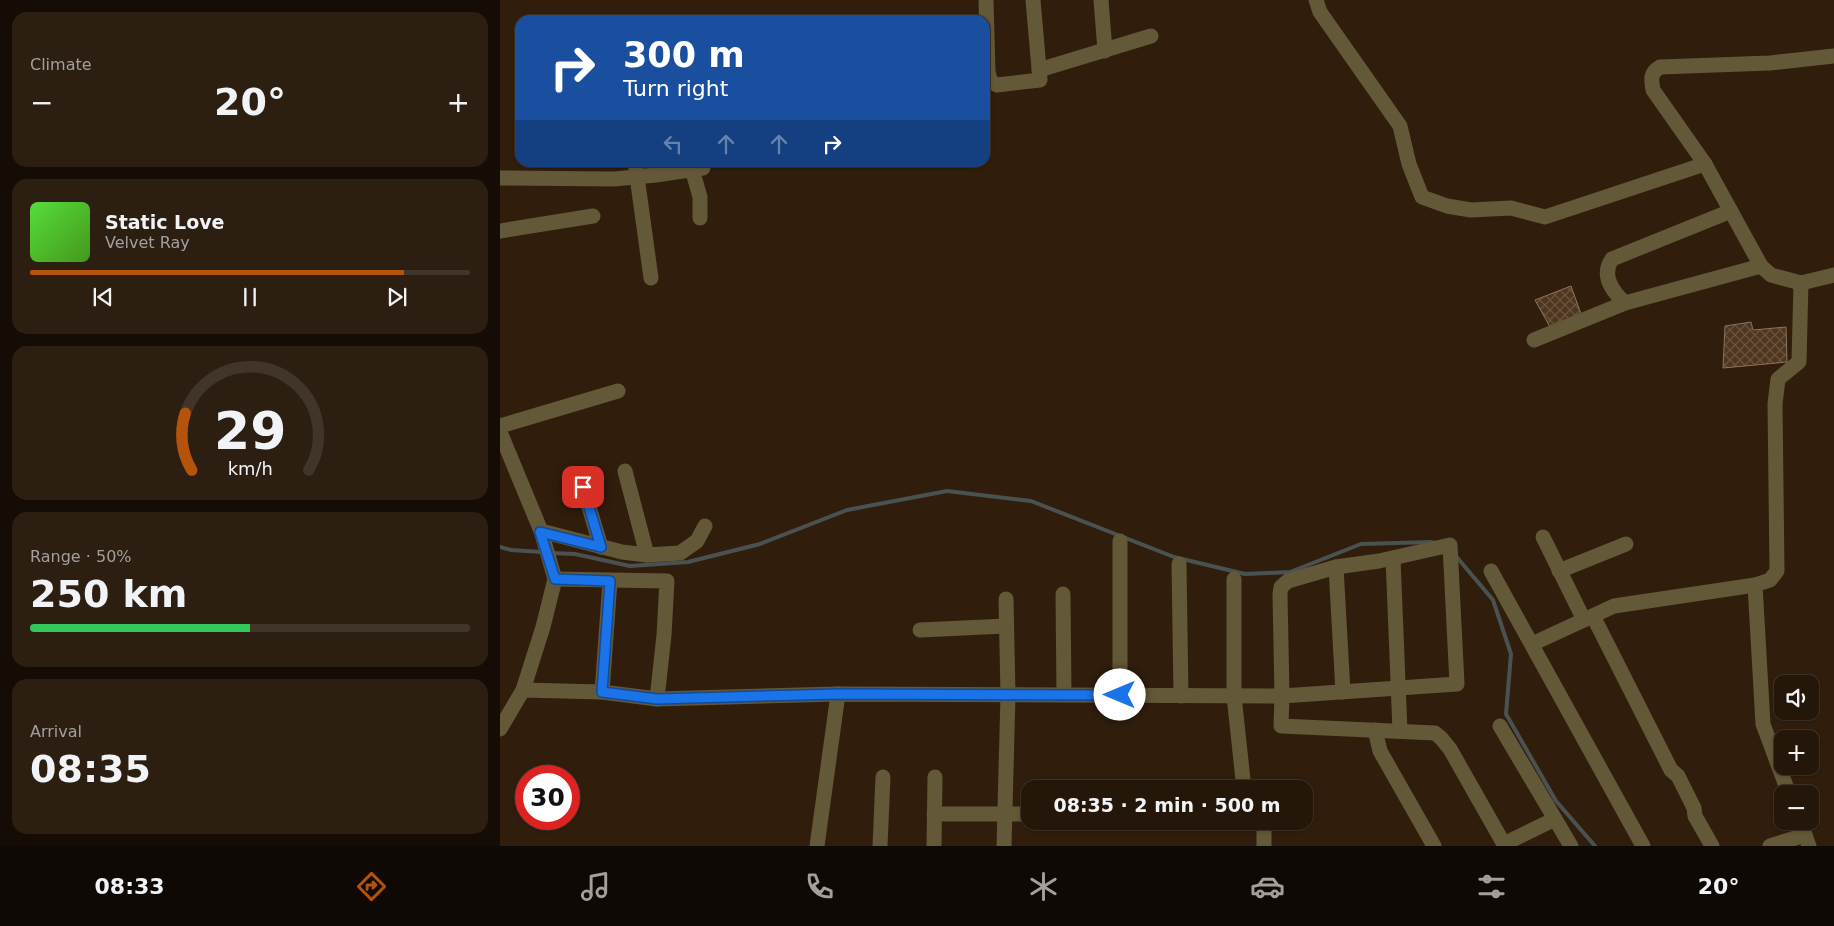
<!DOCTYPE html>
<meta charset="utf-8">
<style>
body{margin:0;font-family:"DejaVu Sans",sans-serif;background:#2c1f12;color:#f1f3f6;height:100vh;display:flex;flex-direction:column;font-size:19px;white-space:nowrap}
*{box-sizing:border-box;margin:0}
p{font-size:16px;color:#a39f9c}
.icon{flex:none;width:28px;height:28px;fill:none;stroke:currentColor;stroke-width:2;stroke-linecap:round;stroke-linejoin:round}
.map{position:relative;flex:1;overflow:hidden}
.panel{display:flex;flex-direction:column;gap:12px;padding:12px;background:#140c05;width:500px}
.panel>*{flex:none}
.top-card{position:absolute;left:15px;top:15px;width:475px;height:152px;border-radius:15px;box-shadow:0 1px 4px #0004,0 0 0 1px #41352a;background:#1a4fa0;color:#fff;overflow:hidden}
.fabs{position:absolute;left:1274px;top:675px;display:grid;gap:10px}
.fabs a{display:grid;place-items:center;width:45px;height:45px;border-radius:10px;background:#241609;box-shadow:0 1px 4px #0004,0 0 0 1px #41352a;font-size:25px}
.speed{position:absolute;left:15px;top:765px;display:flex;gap:10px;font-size:25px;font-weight:700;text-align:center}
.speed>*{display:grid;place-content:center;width:65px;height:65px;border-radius:50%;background:#241609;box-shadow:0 1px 4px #0004,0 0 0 1px #41352a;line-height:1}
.speed .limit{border:8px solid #d22;background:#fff;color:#111}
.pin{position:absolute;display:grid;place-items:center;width:42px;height:42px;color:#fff;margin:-21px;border-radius:10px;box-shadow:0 2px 8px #0006}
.me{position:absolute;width:55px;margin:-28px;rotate:270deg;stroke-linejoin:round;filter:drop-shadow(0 0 4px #0008)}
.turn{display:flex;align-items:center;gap:18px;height:105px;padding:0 25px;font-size:22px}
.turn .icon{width:65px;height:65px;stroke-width:2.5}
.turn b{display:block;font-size:35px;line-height:42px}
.lanes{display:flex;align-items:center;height:48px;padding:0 25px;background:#0003;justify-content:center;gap:25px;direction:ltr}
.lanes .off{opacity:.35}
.big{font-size:38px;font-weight:800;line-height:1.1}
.panel .tile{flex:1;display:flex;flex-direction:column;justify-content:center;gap:8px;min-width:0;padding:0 18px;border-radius:15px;background:#2c1f12}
.panel .dial{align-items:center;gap:0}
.dial svg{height:130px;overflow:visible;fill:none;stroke:#41352a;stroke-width:7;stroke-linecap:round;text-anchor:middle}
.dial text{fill:#f1f3f6;stroke:none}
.song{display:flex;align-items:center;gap:15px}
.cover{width:60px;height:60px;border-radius:8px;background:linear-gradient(135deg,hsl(110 70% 55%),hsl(100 70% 35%))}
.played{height:5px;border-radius:2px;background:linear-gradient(90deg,#b45309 85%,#41352a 85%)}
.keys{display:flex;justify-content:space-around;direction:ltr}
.heat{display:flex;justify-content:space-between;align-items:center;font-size:28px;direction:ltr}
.charge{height:8px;border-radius:4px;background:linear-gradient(90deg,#34c759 50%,#41352a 0)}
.trip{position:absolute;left:521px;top:780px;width:292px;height:50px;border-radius:15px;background:#241609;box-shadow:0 1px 4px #0004,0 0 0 1px #41352a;font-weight:800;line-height:50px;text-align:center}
.menu{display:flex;height:80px;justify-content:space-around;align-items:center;background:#0e0904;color:#a39f9c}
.menu .icon{width:35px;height:35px}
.menu .selected{color:#b45309}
.menu b{font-size:22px;color:#f1f3f6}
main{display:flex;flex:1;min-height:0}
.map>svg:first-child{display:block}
</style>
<main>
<section class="panel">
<div class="tile"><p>Climate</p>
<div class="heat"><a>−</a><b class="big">20°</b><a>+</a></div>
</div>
<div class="tile">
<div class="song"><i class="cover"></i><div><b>Static Love</b><p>Velvet Ray</p></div></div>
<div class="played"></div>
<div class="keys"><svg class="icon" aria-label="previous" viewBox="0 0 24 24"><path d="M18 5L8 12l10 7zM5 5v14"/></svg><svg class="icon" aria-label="pause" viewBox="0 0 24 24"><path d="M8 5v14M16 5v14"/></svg><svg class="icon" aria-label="next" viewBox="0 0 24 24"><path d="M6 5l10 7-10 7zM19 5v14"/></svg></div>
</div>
<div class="tile dial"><svg viewBox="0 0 100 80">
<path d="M14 69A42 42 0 1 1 86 69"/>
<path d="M14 69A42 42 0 0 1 10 34" stroke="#b45309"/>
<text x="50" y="56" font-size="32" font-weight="700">29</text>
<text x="50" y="72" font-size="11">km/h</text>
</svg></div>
<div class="tile"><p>Range · 50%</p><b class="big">250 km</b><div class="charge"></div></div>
<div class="tile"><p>Arrival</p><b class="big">08:35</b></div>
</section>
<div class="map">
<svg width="1334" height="846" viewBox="0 0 1334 846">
<defs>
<pattern id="building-cross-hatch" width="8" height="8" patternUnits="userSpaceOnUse" patternTransform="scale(1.25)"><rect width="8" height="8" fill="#4f361f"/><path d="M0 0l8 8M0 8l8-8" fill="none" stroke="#69533f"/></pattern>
</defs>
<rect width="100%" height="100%" fill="#301d0c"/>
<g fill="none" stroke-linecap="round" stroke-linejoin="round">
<g stroke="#4a5251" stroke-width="4">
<polyline points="0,547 11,550 42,552"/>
<polyline points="52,553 75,554 130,566 188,562 260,544 347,510 447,491 531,501 674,557 745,574 790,572 861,544 932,542"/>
<polyline points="955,555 993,600 1011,654 1006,714 1056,801 1095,846"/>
</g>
</g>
<g fill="url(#building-cross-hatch)" stroke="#8b7461">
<polygon points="1071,286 1081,314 1050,327 1035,300"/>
<polygon points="1251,322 1253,330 1286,327 1287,362 1223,368 1225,326"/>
</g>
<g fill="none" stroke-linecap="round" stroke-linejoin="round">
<g stroke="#635837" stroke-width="15">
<polyline points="486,0 488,71 490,81 497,85 540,80 533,0"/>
<polyline points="601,0 605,51"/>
<polyline points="816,0 820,12 900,126 909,164 922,197 947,206 971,210 1011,208 1045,217 1205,164 1261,266"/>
<polyline points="539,70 651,36"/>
<polyline points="135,162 151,278"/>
<polyline points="192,162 192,169 200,197 200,218"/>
<path d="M1205 164 1153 90C1151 79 1150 73 1160 67L1270 63 1334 56"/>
<polyline points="0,178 114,179 156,175 203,168"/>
<polyline points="0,231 93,216"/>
<path d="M1125 303C1112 291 1101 275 1112 259L1231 211"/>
<polyline points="1034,340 1125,303 1261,266 1271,275 1301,283 1334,275"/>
<polyline points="0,426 118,391"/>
<polyline points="0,432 41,531 55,579 43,627 23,690 0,729"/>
<polyline points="125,471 147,555"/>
<polyline points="83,487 101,547"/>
<polyline points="41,531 122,552 147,555 180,553 197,541 205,526"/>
<polyline points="1043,537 1084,620"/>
<polyline points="620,541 620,695"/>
<polyline points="893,558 900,731"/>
<polyline points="679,564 681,696"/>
<polyline points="836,567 843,692"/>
<polyline points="991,571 1143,846"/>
<polyline points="1059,571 1126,544"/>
<polyline points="55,579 167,581 164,635 157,699"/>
<polyline points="734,579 734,696 744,789"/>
<polyline points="563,594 564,695"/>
<polyline points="1093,616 1171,770 1178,776 1194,808 1195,816 1212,846"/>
<polyline points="420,630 506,626"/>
<polyline points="1032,644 1114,606 1255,585"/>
<polyline points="23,690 102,692 157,699 338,694 782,696 780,594 781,587 788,581 836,567 879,561 950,545 957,684 782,696 781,726 935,733 941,738 950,749 1005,846"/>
<polyline points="102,692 110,581"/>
<polyline points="1000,726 1071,846"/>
<polyline points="875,730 880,751 934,846"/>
<polyline points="1289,794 1263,724 1255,585 1270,580 1277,571 1275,404 1278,379 1299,362 1301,283"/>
<polyline points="434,814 530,814"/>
<polyline points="754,821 760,823 764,826 764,846"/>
<polyline points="1300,821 1309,846"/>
<polyline points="1004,844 1055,819"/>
<polyline points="317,846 338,694"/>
<polyline points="380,846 383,777"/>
<polyline points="434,846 435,777"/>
<polyline points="504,846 508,695 506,599"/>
<polyline points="1270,846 1305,835"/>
</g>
</g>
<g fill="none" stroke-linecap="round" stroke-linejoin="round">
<defs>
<polyline id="route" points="83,487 101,547 40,532 55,579 110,581 102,692 157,699 338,694 620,695"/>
</defs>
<use href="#route" stroke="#114b97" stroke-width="12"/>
<use href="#route" stroke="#1a73e8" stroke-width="9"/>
</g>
</svg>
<div class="fabs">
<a><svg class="icon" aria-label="sound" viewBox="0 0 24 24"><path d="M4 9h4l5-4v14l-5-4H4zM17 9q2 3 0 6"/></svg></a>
<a>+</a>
<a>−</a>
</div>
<div class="speed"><div class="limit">30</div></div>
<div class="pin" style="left:83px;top:487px;background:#d93025"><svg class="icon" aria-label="arrive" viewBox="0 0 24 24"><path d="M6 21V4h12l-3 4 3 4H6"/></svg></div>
<svg class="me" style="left:620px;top:695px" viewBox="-20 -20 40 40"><circle r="19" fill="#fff"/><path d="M0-13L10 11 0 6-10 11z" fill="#1a73e8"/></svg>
<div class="trip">08:35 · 2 min · 500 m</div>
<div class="top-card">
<div class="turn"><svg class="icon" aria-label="right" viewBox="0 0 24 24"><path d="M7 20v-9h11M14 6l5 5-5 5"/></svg><div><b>300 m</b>Turn right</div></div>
<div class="lanes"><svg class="icon off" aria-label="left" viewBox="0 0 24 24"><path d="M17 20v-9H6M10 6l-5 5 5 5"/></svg><svg class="icon off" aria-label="ahead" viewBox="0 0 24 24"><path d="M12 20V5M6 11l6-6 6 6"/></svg><svg class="icon off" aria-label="ahead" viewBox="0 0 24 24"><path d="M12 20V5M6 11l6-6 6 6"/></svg><svg class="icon" aria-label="right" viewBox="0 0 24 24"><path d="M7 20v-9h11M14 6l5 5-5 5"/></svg></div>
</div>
</div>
</main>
<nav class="menu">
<b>08:33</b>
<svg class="icon selected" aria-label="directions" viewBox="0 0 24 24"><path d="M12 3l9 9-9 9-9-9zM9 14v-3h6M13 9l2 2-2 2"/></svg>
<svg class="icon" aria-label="music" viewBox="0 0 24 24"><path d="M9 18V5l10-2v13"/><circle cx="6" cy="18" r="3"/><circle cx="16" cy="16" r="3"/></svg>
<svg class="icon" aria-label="phone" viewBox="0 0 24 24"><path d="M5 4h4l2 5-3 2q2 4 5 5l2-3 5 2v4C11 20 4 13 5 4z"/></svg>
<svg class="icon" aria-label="climate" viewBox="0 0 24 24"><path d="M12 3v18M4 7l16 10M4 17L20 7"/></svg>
<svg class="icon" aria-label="car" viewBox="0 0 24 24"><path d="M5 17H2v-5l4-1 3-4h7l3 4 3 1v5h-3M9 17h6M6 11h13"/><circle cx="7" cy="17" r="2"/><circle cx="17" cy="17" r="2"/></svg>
<svg class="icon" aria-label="filters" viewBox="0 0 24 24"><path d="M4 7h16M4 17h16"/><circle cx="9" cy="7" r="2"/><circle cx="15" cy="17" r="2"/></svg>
<b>20°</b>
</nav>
